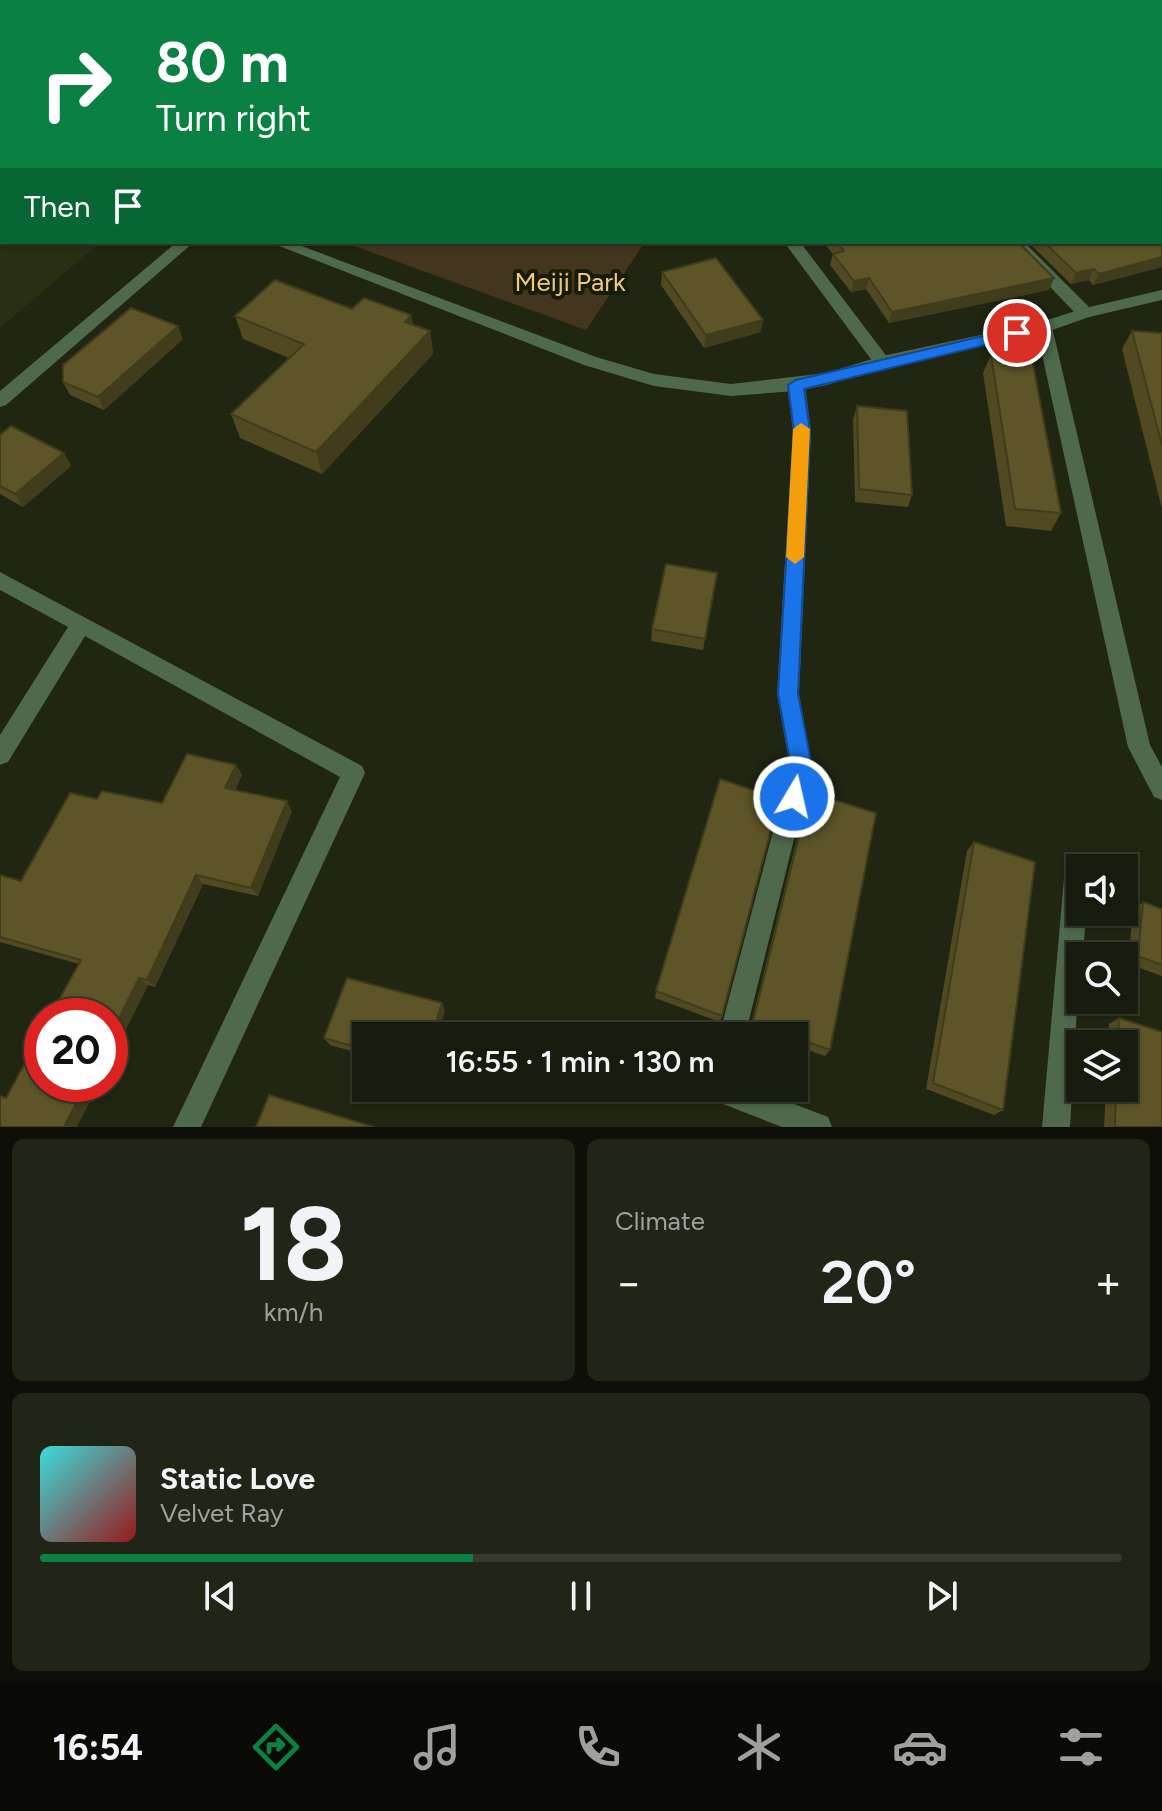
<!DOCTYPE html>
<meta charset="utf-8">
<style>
body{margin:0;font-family:Figtree,sans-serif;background:#212517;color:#f1f3f6;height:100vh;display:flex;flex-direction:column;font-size:30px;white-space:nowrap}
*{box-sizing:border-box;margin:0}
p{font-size:26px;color:#9fa19e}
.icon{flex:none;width:44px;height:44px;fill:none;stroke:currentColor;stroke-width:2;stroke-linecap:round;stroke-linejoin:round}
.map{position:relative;height:1127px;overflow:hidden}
.side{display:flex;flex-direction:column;gap:12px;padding:12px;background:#0d0f08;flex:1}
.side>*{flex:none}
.guide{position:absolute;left:0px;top:0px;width:1162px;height:244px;box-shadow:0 2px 6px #0004,0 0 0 2px #363a2e;background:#0b8043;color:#fff;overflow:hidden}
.fabs{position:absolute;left:1066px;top:854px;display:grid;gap:16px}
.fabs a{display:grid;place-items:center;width:72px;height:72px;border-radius:0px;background:#181c0e;box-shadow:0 2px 6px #0004,0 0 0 2px #363a2e;font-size:40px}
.speed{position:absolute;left:24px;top:998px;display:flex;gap:16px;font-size:40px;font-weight:700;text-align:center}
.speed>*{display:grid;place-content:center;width:104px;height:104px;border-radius:50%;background:#181c0e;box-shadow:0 2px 6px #0004,0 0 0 2px #363a2e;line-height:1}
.speed .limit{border:12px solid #d22;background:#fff;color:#111}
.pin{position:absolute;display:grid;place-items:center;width:68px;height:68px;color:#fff;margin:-34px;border:4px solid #fff;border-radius:50%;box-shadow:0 2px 8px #0007}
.me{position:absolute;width:88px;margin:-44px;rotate:9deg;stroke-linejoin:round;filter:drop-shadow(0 0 6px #0008)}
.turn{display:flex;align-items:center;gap:28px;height:168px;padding:0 24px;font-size:36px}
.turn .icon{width:104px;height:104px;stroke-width:2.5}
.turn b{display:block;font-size:56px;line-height:68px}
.then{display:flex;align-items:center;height:76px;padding:0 24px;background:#0003;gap:16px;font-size:30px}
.big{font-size:60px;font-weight:600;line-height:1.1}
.side .widget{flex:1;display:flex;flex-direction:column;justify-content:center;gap:12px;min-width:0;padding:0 28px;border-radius:12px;background:#212517}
.side .dial{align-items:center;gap:0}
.dial b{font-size:104px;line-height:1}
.song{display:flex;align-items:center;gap:24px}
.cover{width:96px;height:96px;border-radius:12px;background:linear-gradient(135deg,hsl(180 70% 55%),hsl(0 70% 35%))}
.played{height:8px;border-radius:4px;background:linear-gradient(90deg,#0b8043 40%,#363a2e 40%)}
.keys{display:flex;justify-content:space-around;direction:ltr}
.heat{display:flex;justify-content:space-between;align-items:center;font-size:44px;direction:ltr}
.side .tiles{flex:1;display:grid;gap:12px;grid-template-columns:1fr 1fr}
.widget:last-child{grid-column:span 2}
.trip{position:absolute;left:352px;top:1022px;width:456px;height:80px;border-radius:0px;background:#181c0e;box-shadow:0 2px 6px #0004,0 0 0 2px #363a2e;font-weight:600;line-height:80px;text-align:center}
.tab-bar{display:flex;height:128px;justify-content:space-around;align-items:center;background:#0a0b06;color:#9fa19e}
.tab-bar .icon{width:56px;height:56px}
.tab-bar .current{color:#0b8043}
.tab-bar b{font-size:36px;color:#f1f3f6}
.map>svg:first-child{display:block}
</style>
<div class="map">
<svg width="1162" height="1127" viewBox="0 0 1162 1127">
<rect width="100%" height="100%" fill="#202612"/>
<polygon fill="#282f14" points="0,37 2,242 101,242 0,328"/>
<g fill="#44351e">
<polygon points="391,0 1162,0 1162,16 1160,2 389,2"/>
<polygon points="343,242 645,242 586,330"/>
</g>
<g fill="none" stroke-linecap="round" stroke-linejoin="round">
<g fill="#4e694b" fill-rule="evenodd">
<polygon points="801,757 809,760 812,767 745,1036 719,1036 790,767 793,760"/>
<polygon points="1076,867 1080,869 1080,912 1086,912 1083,956 1080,956 1070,1127 1042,1127 1064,879 1067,871"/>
</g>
<g fill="#4e694b" fill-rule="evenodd">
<polygon points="784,242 800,242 888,358 891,362 888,366 876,366"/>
<polygon points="1007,242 1024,242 1091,309 1093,313 1091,317 1079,317"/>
<polygon points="1044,321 1052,327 1150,745 1162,767 1162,800 1154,797 1128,747 1036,327"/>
<polygon points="796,379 805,385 811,431 799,694 812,767 809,774 801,777 793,774 790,767 777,694 793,431 787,385"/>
<polygon points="704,1088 753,1088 828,1117 832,1127 782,1127 708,1098"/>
</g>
<g fill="#4e694b" fill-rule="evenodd">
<polygon points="177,242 194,242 6,405 0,407 0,391"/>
<polygon points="269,242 291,242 596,357 654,374 731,384 826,373 882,356 1041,322 1085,308 1162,290 1162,300 1089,317 1044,333 884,367 827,385 796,391 731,396 654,386 584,365"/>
<polygon points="0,572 362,766 365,773 201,1127 173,1127 340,777 85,636 8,762 0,765 0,735 68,627 0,590"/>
</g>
</g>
<g fill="#504922">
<polygon points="823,242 1018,242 1054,278 1049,290 889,323 866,289 851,292 830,265 833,254"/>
<polygon points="1028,242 1160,242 1162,267 1093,285 1089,280 1071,284"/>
<polygon points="662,272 761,332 704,348 661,285"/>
<polygon points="352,309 411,315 413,324 430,331 433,354 322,474 240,438 231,414 289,358 243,339 235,316"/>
<polygon points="1132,331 1162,333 1162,509 1122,349"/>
<polygon points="183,339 104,410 70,395 63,382"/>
<polygon points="991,355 1061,513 1051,531 1006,526 983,373"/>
<polygon points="857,406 912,495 908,507 855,502 853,419"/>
<polygon points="0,435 64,453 71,466 23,507 0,494"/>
<polygon points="717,573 703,650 651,641 652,629"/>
<polygon points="236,765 242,775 235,790 292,811 258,896 203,884 155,987 148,985 110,1061 110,1016 79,964 0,942 0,875 21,881 97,799 162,803"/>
<polygon points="818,795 830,1050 825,1056 794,1045 794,1036 770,1036 750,1029 802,818 806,808 812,810"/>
<polygon points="974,842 1003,1110 994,1115 926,1089 967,851"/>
<polygon points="1143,902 1162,909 1162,976 1128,964 1133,910"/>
<polygon points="656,991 722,1016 720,1022 655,998"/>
<polygon points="445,1010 437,1036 366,1036 366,1055 330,1045 324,1038"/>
<polygon points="1119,1018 1162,1127 1104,1127 1106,1088 1124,1088 1124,1044 1108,1044 1109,1024"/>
</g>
<g fill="#413c1b">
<polygon points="1162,257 1162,267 1093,285 1099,274"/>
<polygon points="1094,269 1089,280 1071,284 1076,273"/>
<polygon points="869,278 866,289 851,292 854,281"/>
<polygon points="1054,278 1049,290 889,323 892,312"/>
<polygon points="411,315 415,339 405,322"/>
<polygon points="763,320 761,332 704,348 706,335"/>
<polygon points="178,326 183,339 104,410 98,397"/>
<polygon points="430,331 433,354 322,474 316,452"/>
<polygon points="64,453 71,466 23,507 15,494"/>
<polygon points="236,765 242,775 232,798 225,788"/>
<polygon points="287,801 292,811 258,896 251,888"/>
<polygon points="196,875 203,884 155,987 147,980"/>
<polygon points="139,978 148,985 110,1061 110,1036"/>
<polygon points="442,1003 445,1010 437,1036 432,1036"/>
<polygon points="86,1084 99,1084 77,1127 64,1127"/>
</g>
<g fill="#5d5527" stroke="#413c1b" stroke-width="2">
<polygon points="1160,102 1162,103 1162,257 1099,274 1094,269 1076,273 1044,242 1160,242"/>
<polygon points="836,242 1018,242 1054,278 892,312 869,278 854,281 833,254 844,251"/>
<polygon points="716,258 763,320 706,335 662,272"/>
<polygon points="275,280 352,309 364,298 411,315 405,322 430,331 316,452 231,414 304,344 235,316"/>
<polygon points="131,308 178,326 98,397 63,382 63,365"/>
<polygon points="1132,331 1162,333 1162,445"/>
<polygon points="991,355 1032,359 1061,513 1015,509"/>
<polygon points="857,406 907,411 912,495 859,489"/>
<polygon points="11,426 64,453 15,494 0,486 0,435"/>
<polygon points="666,564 717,573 705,639 652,629"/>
<polygon points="187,754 236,765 225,788 287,801 251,888 196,875 147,980 139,978 110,1036 110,1016 50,1016 81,960 0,937 0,875 21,881 70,793 97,799 102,791 162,803"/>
<polygon points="720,779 779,799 722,1016 656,991"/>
<polygon points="818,795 876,813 830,1050 753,1022 806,808 814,811"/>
<polygon points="974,842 1035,862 1003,1110 933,1083"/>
<polygon points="1143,902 1162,909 1162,965 1138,956"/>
<polygon points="347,978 442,1003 432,1036 366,1036 366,1050 324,1038"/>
<polygon points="1119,1018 1162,1032 1162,1127 1115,1127 1116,1088 1124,1088 1124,1044 1118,1044"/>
<polygon points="42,1032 42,1084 86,1084 64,1127 0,1127 0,1096 6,1098"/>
<polygon points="269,1095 374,1127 256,1127"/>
</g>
<polygon fill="#1a73e8" stroke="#114b97" stroke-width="2" points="1017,328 1022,329 1022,336 804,389 810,431 798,694 812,767 801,804 794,807 786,804 783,797 791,767 778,694 794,431 788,385 796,380"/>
<polygon fill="#f59e0b" points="801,423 810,429 804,557 795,564 786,557 793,429"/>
<g text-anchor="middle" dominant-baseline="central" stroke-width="8" stroke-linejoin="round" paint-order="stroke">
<g font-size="26" fill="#f0c785" stroke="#171c09">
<text x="570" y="282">Meiji Park</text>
</g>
</g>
</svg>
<div class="fabs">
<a><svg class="icon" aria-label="sound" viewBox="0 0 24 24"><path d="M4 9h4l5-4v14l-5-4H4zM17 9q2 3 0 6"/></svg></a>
<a><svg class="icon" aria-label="search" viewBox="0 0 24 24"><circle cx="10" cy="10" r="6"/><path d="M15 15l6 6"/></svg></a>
<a><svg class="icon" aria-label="layers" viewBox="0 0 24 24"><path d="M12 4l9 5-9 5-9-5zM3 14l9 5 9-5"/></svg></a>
</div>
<div class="speed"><div class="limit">20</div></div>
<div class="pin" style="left:1017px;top:333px;background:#d93025"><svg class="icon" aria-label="arrive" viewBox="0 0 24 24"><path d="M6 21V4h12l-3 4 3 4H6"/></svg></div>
<svg class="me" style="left:794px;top:797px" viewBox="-20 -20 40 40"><circle r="17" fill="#1a73e8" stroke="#fff" stroke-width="3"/><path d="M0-11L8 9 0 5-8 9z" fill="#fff"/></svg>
<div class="trip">16:55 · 1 min · 130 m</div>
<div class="guide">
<div class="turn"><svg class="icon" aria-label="right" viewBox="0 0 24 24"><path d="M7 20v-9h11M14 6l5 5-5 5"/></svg><div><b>80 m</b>Turn right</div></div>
<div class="then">Then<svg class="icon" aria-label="arrive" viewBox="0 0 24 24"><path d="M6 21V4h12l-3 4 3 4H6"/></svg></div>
</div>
</div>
<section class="side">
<div class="tiles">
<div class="widget dial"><b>18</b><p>km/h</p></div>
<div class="widget"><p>Climate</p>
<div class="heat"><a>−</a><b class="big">20°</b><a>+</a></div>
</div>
<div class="widget">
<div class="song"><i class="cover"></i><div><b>Static Love</b><p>Velvet Ray</p></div></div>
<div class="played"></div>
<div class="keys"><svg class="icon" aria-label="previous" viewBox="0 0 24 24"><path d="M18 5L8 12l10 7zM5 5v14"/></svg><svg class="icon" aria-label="pause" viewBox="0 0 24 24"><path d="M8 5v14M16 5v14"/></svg><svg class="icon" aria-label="next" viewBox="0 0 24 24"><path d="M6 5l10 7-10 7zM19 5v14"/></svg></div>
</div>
</div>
</section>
<nav class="tab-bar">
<b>16:54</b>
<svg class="icon current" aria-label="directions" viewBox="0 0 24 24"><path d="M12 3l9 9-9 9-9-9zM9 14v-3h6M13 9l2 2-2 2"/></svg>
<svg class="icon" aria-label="music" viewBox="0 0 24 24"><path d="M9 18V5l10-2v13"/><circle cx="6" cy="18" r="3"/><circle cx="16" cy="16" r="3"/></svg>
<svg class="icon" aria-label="phone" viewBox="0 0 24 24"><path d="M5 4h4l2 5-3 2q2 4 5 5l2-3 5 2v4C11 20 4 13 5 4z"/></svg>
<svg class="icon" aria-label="climate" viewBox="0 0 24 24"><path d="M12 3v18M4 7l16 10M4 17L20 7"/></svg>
<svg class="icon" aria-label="car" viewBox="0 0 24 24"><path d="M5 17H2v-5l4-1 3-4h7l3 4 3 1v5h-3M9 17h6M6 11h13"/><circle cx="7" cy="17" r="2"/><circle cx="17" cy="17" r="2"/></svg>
<svg class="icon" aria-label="filters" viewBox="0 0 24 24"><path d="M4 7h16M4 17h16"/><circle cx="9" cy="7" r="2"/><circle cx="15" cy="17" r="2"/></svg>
</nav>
